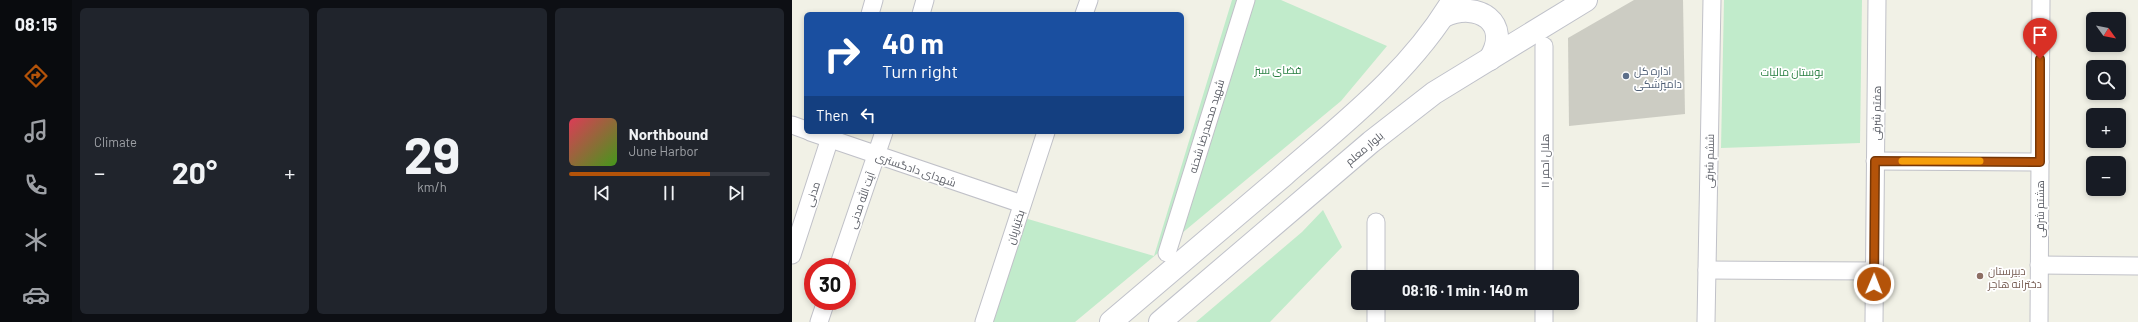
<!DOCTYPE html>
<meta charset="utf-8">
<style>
body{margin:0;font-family:Barlow,Cairo,sans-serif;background:#20242c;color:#f1f3f6;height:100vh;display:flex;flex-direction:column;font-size:15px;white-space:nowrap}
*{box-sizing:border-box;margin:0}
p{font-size:13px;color:#9ea1a6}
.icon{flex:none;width:22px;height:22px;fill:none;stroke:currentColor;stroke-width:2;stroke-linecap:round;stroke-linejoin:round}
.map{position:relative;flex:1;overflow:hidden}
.sheet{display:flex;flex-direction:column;gap:8px;padding:8px;background:#0d0f14;width:720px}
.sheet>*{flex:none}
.banner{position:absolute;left:12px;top:12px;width:380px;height:122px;border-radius:6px;box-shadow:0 2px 6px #0003;background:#1a4fa0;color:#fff;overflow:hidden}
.needle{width:26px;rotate:123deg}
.fabs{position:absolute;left:1294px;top:12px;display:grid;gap:8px}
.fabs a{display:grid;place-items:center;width:40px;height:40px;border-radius:6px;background:#171b24;box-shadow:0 2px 6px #0003;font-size:20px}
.speed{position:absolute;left:12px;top:258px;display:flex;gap:8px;font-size:20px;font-weight:700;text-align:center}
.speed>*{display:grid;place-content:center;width:52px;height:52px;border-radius:50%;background:#171b24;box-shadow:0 2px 6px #0003;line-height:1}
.speed .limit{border:6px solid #d22;background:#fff;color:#111}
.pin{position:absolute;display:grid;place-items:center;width:34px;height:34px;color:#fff;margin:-41px -17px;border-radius:50% 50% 50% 0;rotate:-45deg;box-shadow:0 0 4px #0007}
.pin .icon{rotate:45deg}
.me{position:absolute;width:44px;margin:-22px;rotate:1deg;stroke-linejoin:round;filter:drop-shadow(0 0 3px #0008)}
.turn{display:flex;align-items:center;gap:14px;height:84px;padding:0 12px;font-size:18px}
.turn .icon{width:52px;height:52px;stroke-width:2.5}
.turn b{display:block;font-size:28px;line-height:34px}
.then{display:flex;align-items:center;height:38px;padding:0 12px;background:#0003;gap:8px;font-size:15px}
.big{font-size:30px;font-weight:700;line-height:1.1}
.sheet .card{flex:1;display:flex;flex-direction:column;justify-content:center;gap:6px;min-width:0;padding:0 14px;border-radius:6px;background:#20242c}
.sheet .dial{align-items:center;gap:0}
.dial b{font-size:52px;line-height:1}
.song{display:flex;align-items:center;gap:12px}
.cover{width:48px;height:48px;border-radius:6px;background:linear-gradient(135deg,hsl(350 70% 55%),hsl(100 70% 35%))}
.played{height:4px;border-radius:2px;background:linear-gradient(90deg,#b45309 70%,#363941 70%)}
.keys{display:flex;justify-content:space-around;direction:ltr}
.heat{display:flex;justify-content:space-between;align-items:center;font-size:22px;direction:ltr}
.sheet .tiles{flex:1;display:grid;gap:8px;grid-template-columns:repeat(3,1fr)}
.trip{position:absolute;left:559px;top:270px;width:228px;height:40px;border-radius:6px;background:#171b24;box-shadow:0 2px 6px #0003;font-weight:700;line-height:40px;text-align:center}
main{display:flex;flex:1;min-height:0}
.tabs{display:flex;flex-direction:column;width:72px;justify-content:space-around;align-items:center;background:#090b0e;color:#9ea1a6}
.tabs .icon{width:28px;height:28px}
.tabs .on{color:#b45309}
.tabs b{font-size:18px;color:#f1f3f6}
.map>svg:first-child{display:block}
</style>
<main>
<nav class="tabs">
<b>08:15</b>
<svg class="icon on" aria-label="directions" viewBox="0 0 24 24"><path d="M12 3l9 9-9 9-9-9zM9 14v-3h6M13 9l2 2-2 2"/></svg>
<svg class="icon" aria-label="music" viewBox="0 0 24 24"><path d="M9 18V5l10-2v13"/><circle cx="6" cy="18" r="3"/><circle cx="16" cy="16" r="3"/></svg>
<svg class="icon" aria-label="phone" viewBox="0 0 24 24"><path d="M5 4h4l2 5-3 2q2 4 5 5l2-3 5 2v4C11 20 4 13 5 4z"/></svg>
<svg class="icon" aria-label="climate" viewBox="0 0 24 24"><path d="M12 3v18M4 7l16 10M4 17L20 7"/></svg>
<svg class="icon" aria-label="car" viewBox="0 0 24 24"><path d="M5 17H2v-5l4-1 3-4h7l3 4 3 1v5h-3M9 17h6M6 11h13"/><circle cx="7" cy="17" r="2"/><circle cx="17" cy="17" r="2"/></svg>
</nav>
<section class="sheet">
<div class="tiles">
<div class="card"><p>Climate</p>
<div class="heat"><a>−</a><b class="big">20°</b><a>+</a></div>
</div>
<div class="card dial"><b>29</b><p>km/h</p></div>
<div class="card">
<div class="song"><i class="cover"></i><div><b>Northbound</b><p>June Harbor</p></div></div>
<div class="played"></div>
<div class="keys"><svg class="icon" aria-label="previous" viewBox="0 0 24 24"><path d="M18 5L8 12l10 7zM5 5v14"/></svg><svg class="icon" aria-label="pause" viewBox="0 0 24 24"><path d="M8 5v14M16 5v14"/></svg><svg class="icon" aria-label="next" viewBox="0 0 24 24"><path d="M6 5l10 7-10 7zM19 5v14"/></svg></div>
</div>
</div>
</section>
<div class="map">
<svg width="1346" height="322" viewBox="0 0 1346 322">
<rect width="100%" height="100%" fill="#f1f1e6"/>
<g fill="#c1ebcb">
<polygon points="440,0 489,0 595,46 549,101 283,322 188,322 219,214 362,256"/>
<polygon points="932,0 1070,0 1068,143 929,148"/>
<polygon points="531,210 550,247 478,322 404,322 510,232"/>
</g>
<polygon fill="#ccccc3" points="842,0 891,0 893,114 777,126 776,38"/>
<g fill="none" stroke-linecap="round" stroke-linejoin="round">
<defs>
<g id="minor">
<polyline points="78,14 82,0"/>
<polyline points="129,14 133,0"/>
<polyline points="292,14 297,0"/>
<polyline points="0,125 14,130"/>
<polyline points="18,132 230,204"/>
<polyline points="1083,161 1248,162"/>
<polyline points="375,253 454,0"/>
<polyline points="0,255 40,132"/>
<polyline points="1247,265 1346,266"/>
<polyline points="46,267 92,132"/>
<polyline points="915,270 1082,271"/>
<polyline points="584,277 584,222"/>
<polyline points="752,277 752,46"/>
<polyline points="27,322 34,301"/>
<polyline points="192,322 254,132"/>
<polyline points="584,322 584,303"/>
<polyline points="752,322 752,303"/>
<polyline points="914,322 920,0"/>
<polyline points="1082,322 1085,0"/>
<polyline points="1247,322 1249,0"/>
</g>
<g id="secondary">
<path d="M652 16C686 0 720 23 698 59"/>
<path d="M319 322C376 273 434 224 492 175 553 122 619 71 661 0"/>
<polyline points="368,322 579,142 642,93 794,0"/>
</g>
</defs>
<use href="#minor" stroke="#c0c1c8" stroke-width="19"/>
<use href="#secondary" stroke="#c0c2ca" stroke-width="24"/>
<use href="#minor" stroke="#fff" stroke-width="17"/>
<use href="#secondary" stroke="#fff" stroke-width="22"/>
</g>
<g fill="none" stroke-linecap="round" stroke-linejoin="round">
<defs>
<polyline id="route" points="1082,284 1083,161 1248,162 1248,59"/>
</defs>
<use href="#route" stroke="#753606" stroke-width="10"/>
<use href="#route" stroke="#b45309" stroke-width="7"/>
<polyline stroke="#f59e0b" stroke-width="7" points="1110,161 1188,161"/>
</g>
<circle fill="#5c6f8a" stroke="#fff" stroke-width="1.5" cx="834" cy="76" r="4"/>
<circle fill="#8d6e63" stroke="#fff" stroke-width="1.5" cx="1188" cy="276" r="4"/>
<g text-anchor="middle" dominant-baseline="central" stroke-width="3.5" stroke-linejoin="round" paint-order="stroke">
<g font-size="11" fill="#2b8144" stroke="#fff">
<text x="486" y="69">فضای سبز</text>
<text x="1000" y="71">بوستان مالیات</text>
</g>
<g font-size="11" fill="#4e5e75" stroke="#fff" text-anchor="start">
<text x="842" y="70">اداره کل<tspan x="842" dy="13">دامپزشکی</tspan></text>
</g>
<g font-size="11" fill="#5d6068" stroke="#fff">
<text transform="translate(1084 113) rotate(-89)">هفتم شرقی</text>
<text transform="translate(414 126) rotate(-73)">شهید محمدرضا شحنه</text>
<text transform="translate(572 148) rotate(-40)">بلوار معلم</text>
<text transform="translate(752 161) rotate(-90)">هلال احمر ۱۱</text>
<text transform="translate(917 161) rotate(-89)">ششم شرقی</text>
<text transform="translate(124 169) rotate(19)">شهدای دادگستری</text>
<text transform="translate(20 194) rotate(-72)">مدنی</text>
<text transform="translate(69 200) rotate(-71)">آیت الله مدنی</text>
<text transform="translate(1247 209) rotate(-90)">هشتم شرقی</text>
<text transform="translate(223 227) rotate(-72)">بختیاریان</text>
</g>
<g font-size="11" fill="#785e54" stroke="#fff" text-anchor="start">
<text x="1196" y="270">دبیرستان<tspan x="1196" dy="13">دخترانه هاجر</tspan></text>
</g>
</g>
</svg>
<div class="fabs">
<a><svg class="needle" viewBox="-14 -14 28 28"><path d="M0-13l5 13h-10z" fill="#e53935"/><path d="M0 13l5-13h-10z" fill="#9ea1a6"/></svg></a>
<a><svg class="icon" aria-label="search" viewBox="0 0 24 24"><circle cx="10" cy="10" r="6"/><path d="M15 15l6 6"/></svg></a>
<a>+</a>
<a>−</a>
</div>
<div class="speed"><div class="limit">30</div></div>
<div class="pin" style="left:1248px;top:59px;background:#d93025"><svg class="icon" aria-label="arrive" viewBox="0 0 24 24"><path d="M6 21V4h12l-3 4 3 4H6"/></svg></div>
<svg class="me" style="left:1082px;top:284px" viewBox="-20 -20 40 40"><circle r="17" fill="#b45309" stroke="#fff" stroke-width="3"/><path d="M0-11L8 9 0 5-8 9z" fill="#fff"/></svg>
<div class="trip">08:16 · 1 min · 140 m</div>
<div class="banner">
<div class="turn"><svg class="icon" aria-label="right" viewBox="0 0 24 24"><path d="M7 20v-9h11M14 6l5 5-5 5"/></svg><div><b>40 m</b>Turn right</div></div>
<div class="then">Then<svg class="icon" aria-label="left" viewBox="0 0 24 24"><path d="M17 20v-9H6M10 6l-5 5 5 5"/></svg></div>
</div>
</div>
</main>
